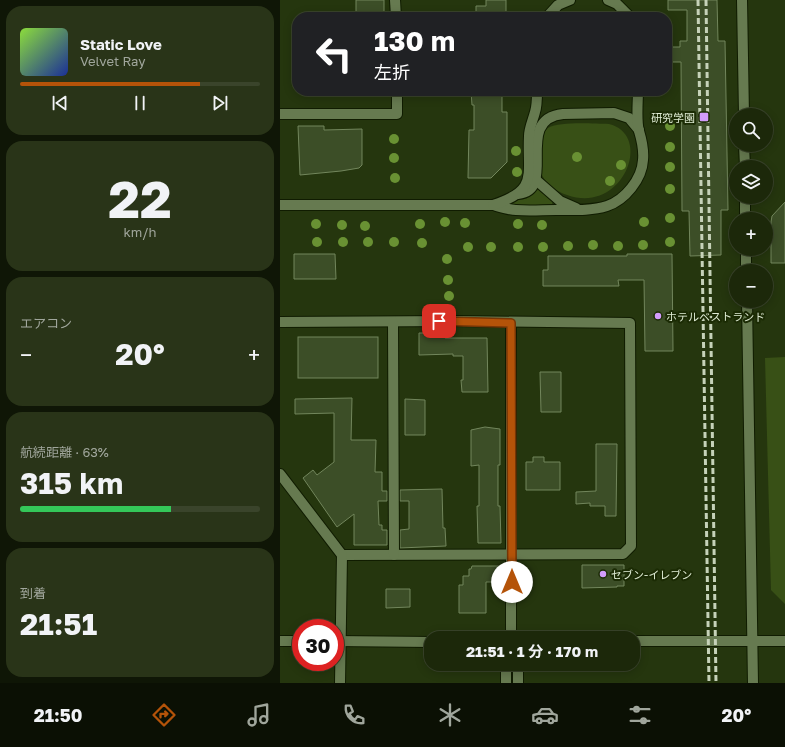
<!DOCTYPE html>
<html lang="ja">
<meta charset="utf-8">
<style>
body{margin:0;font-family:"Golos Text","Noto Sans JP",sans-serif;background:#293418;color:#f1f3f6;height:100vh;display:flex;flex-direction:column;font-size:15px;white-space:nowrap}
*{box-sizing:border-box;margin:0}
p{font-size:13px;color:#a0a69c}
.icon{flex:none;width:22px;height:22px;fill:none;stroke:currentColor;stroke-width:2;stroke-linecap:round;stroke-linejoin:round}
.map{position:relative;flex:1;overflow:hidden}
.details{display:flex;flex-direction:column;gap:6px;padding:6px;background:#0f1606;width:280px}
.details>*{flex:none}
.banner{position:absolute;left:12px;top:12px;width:380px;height:84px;border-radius:16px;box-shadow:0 2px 10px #0003,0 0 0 1px #3a442b;background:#202124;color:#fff;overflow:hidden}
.controls{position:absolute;left:449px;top:108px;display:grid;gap:8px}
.controls a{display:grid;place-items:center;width:44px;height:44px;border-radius:50%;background:#1c280a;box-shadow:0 2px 10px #0003,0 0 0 1px #3a442b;font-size:20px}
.speed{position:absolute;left:12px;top:619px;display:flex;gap:8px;font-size:20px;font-weight:700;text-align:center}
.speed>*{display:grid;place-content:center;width:52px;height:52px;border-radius:50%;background:#1c280a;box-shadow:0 2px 10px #0003,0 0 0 1px #3a442b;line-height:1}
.speed .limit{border:6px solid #d22;background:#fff;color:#111}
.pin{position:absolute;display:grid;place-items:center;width:34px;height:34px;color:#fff;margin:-17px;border-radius:8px;box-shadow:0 2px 6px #0006}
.me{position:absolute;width:44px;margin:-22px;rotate:0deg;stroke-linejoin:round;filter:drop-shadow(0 0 3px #0008)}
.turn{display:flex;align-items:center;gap:14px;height:84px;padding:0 16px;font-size:18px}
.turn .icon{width:52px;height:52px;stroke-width:2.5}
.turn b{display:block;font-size:28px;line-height:34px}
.big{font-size:30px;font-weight:700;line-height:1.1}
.details .widget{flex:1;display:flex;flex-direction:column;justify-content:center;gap:6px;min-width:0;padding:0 14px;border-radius:16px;background:#293418}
.details .dial{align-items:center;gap:0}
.dial b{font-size:52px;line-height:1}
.song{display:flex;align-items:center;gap:12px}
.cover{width:48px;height:48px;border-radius:6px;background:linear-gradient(135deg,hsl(90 70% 55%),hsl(230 70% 35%))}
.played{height:4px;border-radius:2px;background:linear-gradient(90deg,#b45309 75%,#3a442b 75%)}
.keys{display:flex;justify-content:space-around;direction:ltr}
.heat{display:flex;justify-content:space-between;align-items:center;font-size:22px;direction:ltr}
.charge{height:6px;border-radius:3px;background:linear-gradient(90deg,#34c759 63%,#3a442b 0)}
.trip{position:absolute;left:144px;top:631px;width:216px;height:40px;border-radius:16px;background:#1c280a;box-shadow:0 2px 10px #0003,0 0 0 1px #3a442b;font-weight:700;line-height:40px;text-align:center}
.menu{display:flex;height:64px;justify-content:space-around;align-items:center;background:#0b1004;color:#a0a69c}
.menu .icon{width:28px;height:28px}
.menu .current{color:#b45309}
.menu b{font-size:18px;color:#f1f3f6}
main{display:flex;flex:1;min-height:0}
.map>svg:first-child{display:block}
</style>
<main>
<section class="details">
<div class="widget">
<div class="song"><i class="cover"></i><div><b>Static Love</b><p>Velvet Ray</p></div></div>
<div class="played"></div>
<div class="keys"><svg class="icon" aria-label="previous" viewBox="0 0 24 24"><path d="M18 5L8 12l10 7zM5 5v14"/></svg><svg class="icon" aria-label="pause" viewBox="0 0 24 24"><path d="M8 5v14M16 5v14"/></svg><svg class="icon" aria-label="next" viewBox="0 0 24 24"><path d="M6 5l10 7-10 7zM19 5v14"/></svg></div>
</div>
<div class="widget dial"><b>22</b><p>km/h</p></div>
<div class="widget"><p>エアコン</p>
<div class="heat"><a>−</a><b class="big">20°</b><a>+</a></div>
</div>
<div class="widget"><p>航続距離 · 63%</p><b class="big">315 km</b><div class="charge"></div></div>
<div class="widget"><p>到着</p><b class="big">21:51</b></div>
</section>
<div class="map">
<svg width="505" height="683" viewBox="0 0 505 683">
<rect width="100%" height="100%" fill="#25360e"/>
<g fill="#385016">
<path d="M329 124C374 135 343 215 287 195 278 192 266 185 262 175 258 166 260 133 268 128 281 121 314 124 329 124Z"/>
<path d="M257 188C262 195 268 195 273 200L272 204 233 207 232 201C243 200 250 196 257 188Z"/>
<polygon points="505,357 505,604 491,590 485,358"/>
</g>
<g fill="#3c4e27" stroke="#72865c">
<rect x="76" y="0" width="28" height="17"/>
<polygon points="206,0 226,0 226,17 196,17 196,6 206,6"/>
<polygon points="388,0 437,0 438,41 445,41 448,210 441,210 441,255 410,256 409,211 402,211 401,62 387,62 387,47 400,47 400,41 407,41 407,10 388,10"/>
<polygon points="191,91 222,91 222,112 227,112 227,162 211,178 188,178 189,130 194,130 194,105 192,105"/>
<polygon points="18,126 44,126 44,130 82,129 82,165 79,168 61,171 20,175"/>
<polygon points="505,202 505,263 491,263 491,222 492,216"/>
<polygon points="14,254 55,254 56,279 14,279"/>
<polygon points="347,254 392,254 393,351 365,351 364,280 338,280 339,286 263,286 263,270 268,270 268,256 347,256"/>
<polygon points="139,333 165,333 165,338 207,338 208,392 182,392 181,380 183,380 183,356 173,356 173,354 139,355"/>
<rect x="18" y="337" width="80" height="41"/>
<polygon points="260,372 281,372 281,412 261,412"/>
<polygon points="72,398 71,440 96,440 95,472 102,472 102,491 107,491 107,501 98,501 99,525 102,525 102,530 107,530 107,545 74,545 74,514 57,527 23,478 33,470 37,475 54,462 54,413 15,414 15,399"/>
<polygon points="125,399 145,400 145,435 125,435"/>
<polygon points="205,427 220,429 220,465 218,465 218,506 220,506 221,543 198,543 197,506 199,506 199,465 191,466 191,430"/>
<polygon points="316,444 337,444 336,516 325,516 325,506 310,506 310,503 296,504 296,492 316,491"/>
<polygon points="253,457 264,457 264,462 280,462 280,490 246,490 246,462 253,462"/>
<polygon points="162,489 163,528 165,528 166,546 120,548 120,530 129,529 129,501 120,501 120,490"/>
<polygon points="302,565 344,565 344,586 337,586 337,587 302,588"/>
<polygon points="192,566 220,566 221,568 221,582 206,582 206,613 179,613 179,585 183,585 183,576 189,576 189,569 191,569"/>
<polygon points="106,589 130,589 130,607 106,608"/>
</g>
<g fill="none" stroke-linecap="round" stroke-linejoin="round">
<defs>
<g id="minor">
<polyline points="115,0 116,17"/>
<polyline points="328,0 337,4 350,17"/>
<polyline points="462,0 464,115"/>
<polyline points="267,17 278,5 290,0"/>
<polyline points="0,114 117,114 117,91"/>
<polyline points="464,145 465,167"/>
<polyline points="256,180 280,201 296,208"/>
<path d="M238 194C279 190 232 119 283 114L334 113 349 118 359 130"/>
<polyline points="465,197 465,219"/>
<path d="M0 205H213C220 207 229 210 236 210 249 211 263 210 276 210 293 210 311 211 327 206 345 200 362 179 363 160 364 150 362 141 359 131 356 121 358 101 358 91"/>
<path d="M213 205C259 190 247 176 249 136 249 128 253 120 255 112 257 106 257 98 257 91"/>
<polyline points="466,249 466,271"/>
<polyline points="467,301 473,683"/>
<polyline points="0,322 174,321 350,323 351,546 343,554 62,555"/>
<polyline points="113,322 114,555"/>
<polyline points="231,323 231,638"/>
<polyline points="0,474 62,555 60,683"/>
<polyline points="0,641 21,641"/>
<polyline points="55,641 151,642"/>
<polyline points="353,641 505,641"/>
<polyline points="226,664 226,683"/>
<polyline points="238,664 238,683"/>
</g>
</defs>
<use href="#minor" stroke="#101c01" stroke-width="12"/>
<use href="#minor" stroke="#667a50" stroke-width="10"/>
<g stroke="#c6d2b9" stroke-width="3" stroke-dasharray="6 3" stroke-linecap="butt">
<polyline points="418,0 429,683"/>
<polyline points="426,0 436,683"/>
</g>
</g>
<g fill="#699133">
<circle cx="390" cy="126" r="5"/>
<circle cx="114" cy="139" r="5"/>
<circle cx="390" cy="147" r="5"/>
<circle cx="236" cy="151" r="5"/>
<circle cx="297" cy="157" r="5"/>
<circle cx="114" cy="158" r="5"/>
<circle cx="341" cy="165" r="5"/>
<circle cx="390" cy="167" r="5"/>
<circle cx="237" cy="172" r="5"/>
<circle cx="115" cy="178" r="5"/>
<circle cx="330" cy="181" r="5"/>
<circle cx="390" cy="189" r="5"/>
<circle cx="390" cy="218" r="5"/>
<circle cx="165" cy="222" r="5"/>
<circle cx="364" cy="222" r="5"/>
<circle cx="185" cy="223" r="5"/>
<circle cx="36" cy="224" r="5"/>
<circle cx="140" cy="224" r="5"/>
<circle cx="238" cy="224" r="5"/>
<circle cx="62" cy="225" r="5"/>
<circle cx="262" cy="225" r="5"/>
<circle cx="85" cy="226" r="5"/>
<circle cx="37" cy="242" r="5"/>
<circle cx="63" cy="242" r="5"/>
<circle cx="88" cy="242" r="5"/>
<circle cx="114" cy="242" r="5"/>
<circle cx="390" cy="242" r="5"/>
<circle cx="142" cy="243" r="5"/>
<circle cx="313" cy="245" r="5"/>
<circle cx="363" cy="245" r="5"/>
<circle cx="288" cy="246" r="5"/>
<circle cx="338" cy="246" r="5"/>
<circle cx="188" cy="247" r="5"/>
<circle cx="211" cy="247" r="5"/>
<circle cx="238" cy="247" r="5"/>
<circle cx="263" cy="247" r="5"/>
<circle cx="167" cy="259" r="5"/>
<circle cx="168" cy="280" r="5"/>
<circle cx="169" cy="296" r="5"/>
<circle cx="168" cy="316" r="5"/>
</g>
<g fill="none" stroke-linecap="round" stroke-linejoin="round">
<defs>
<polyline id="route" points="159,321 231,323 232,582"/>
</defs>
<use href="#route" stroke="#753606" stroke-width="10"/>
<use href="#route" stroke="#b45309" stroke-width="7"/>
</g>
<g fill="#d39cfc" stroke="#1b2b04" stroke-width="1.5">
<rect x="419" y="112" width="10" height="10" rx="2"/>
<circle cx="378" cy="316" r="4"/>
<circle cx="323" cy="574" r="4"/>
</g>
<g text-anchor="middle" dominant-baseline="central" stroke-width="4" stroke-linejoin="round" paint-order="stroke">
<g font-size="11" fill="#e0ecd5" stroke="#1b2b04" text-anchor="start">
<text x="415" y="117" text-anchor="end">研究学園</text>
<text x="386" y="316">ホテルベストランド</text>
<text x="331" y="574">セブン-イレブン</text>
</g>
</g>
</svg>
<div class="controls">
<a><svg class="icon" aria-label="search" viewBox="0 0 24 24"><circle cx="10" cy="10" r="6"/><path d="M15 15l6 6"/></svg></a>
<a><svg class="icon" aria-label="layers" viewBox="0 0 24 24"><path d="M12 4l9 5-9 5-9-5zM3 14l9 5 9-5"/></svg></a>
<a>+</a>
<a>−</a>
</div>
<div class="speed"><div class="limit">30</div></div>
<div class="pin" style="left:159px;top:321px;background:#d93025"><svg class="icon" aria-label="arrive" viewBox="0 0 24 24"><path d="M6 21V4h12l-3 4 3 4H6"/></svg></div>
<svg class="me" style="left:232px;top:582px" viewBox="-20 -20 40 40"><circle r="19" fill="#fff"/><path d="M0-13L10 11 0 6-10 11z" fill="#b45309"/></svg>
<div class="trip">21:51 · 1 分 · 170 m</div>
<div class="banner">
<div class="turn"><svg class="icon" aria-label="left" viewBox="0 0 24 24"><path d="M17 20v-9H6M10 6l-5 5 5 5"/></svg><div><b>130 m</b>左折</div></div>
</div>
</div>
</main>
<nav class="menu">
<b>21:50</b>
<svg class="icon current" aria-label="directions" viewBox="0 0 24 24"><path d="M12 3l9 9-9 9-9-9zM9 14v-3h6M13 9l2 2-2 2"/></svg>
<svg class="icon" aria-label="music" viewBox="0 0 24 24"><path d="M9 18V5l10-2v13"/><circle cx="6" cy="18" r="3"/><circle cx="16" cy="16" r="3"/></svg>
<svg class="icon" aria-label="phone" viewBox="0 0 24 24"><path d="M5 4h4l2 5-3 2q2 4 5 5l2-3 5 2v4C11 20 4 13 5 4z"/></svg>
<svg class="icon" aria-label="climate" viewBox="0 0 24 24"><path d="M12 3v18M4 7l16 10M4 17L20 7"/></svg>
<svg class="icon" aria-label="car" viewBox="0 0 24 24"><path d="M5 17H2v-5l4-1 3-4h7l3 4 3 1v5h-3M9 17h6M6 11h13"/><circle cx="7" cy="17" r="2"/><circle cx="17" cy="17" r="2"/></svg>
<svg class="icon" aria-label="filters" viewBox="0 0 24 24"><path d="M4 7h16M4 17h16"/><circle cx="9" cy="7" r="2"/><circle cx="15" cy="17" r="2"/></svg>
<b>20°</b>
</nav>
